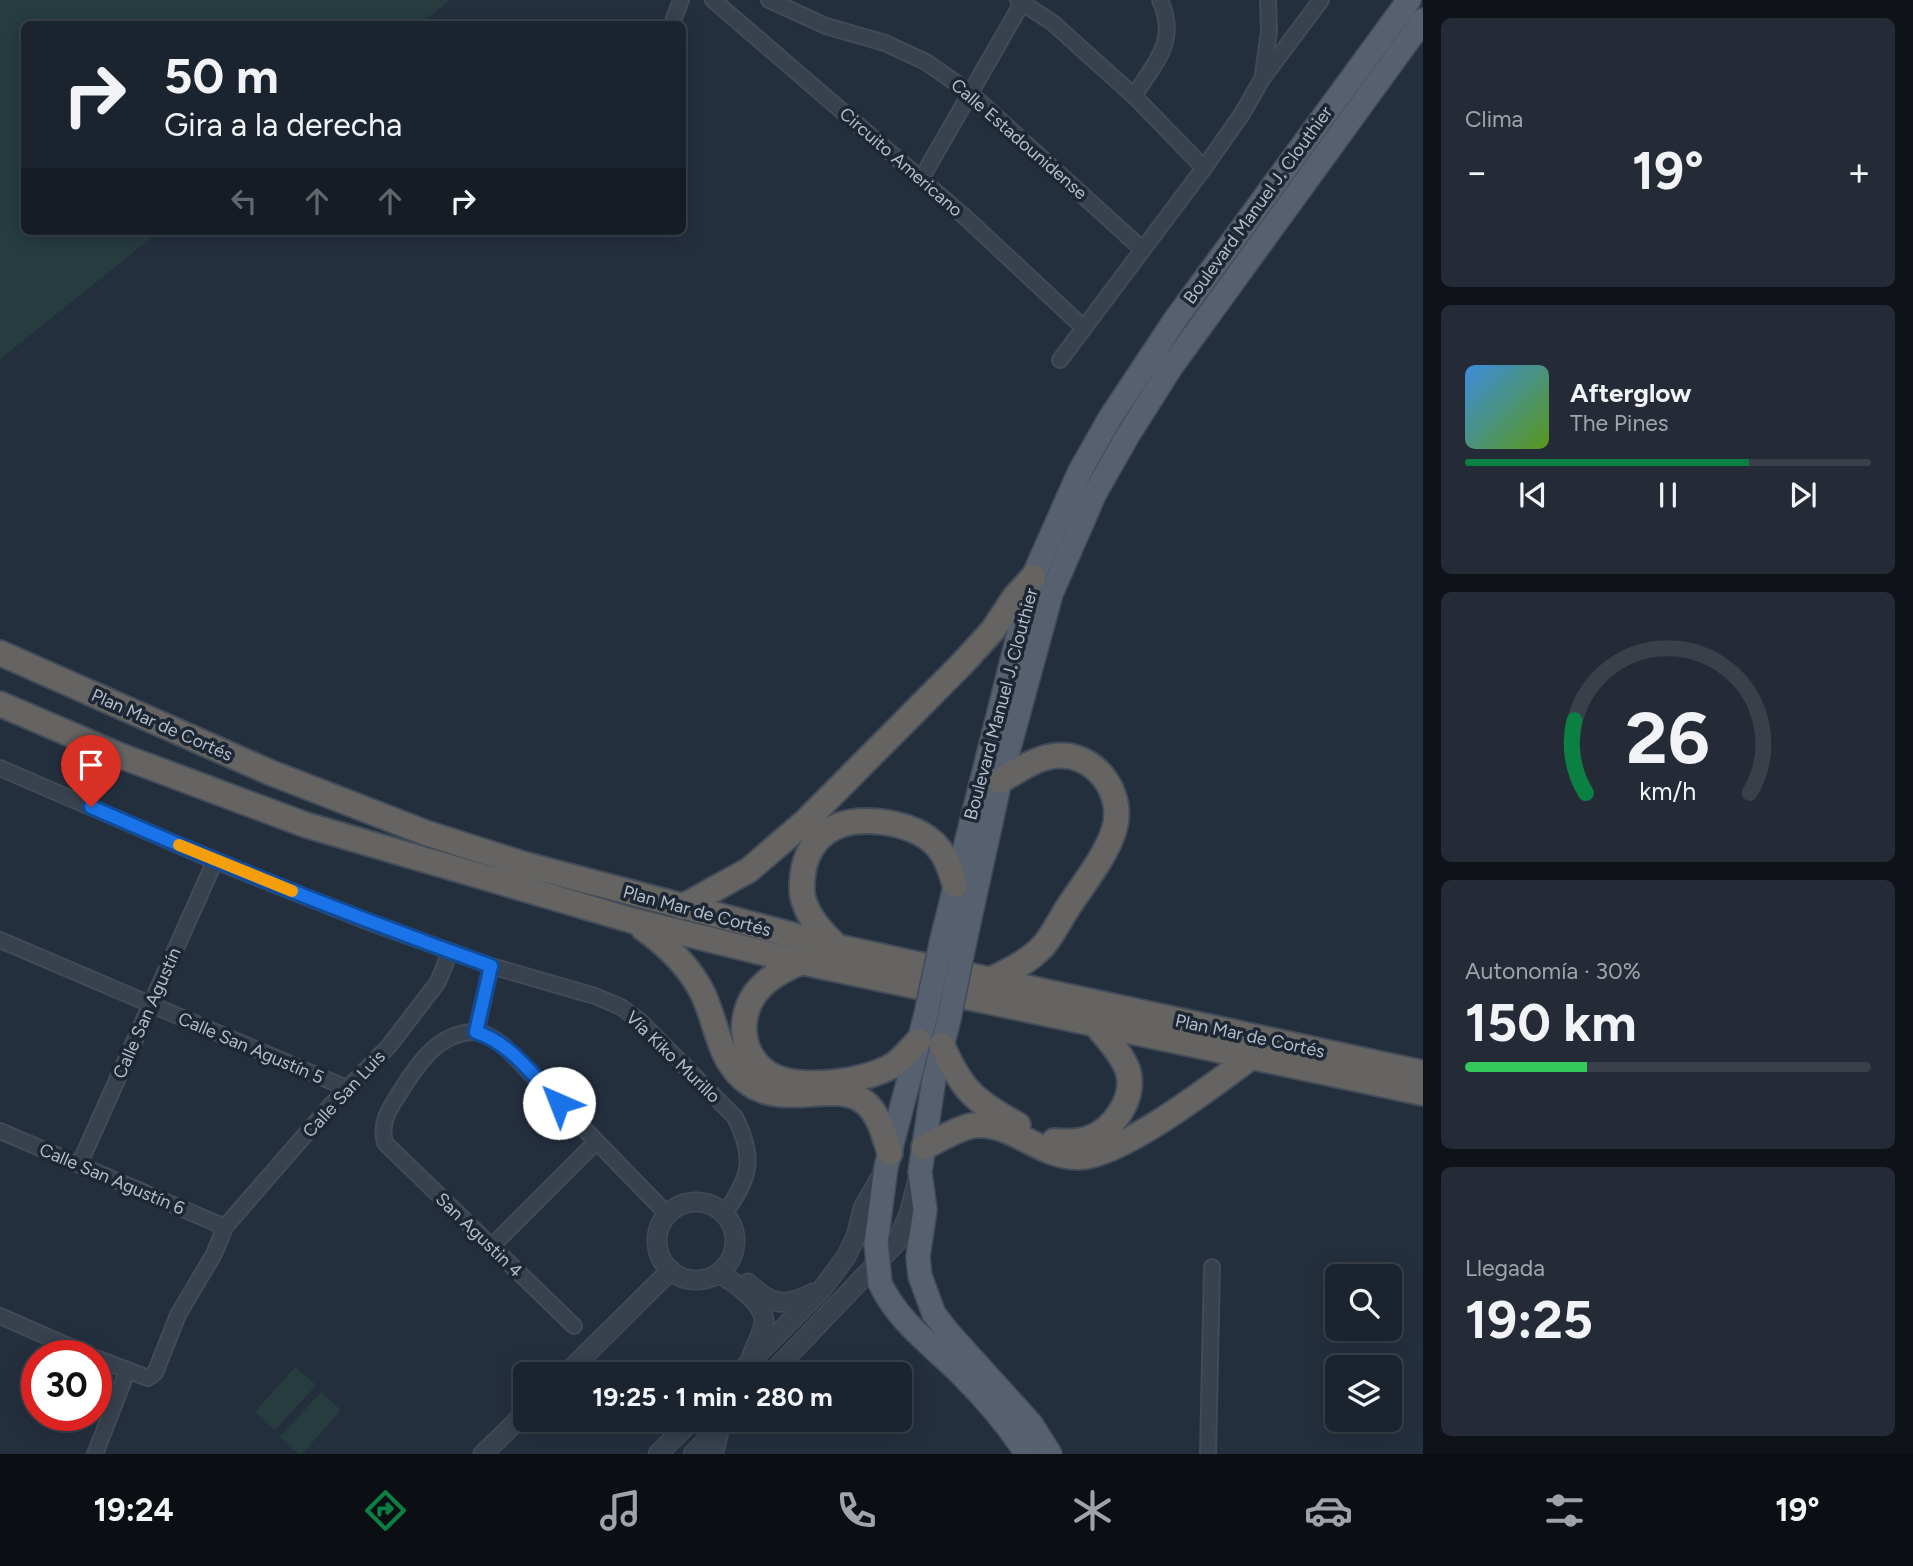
<!DOCTYPE html>
<html lang="es">
<meta charset="utf-8">
<style>
body{margin:0;font-family:Figtree,sans-serif;background:#242b36;color:#f1f3f6;height:100vh;display:flex;flex-direction:column;font-size:26px;white-space:nowrap}
*{box-sizing:border-box;margin:0}
p{font-size:23px;color:#a0a4aa}
.icon{flex:none;width:38px;height:38px;fill:none;stroke:currentColor;stroke-width:2;stroke-linecap:round;stroke-linejoin:round}
.map{position:relative;flex:1;overflow:hidden}
.panel{display:flex;flex-direction:column;gap:18px;padding:18px;background:#0f1319;width:490px}
.panel>*{flex:none}
.top-card{position:absolute;left:21px;top:21px;width:665px;height:214px;border-radius:10px;box-shadow:0 4px 18px #0003,0 0 0 2px #39404a;background:#1b232e;color:#f1f3f6;overflow:hidden}
.tools{position:absolute;left:1325px;top:1264px;display:grid;gap:14px}
.tools a{display:grid;place-items:center;width:77px;height:77px;border-radius:10px;background:#1b232e;box-shadow:0 4px 18px #0003,0 0 0 2px #39404a;font-size:35px}
.speed{position:absolute;left:21px;top:1340px;display:flex;gap:14px;font-size:35px;font-weight:700;text-align:center}
.speed>*{display:grid;place-content:center;width:91px;height:91px;border-radius:50%;background:#1b232e;box-shadow:0 4px 18px #0003,0 0 0 2px #39404a;line-height:1}
.speed .limit{border:10px solid #d22;background:#fff;color:#111}
.pin{position:absolute;display:grid;place-items:center;width:60px;height:60px;color:#fff;margin:-72px -30px;border-radius:50% 50% 50% 0;rotate:-45deg;box-shadow:0 0 7px #0007}
.pin .icon{rotate:45deg}
.me{position:absolute;width:77px;margin:-38px;rotate:316deg;stroke-linejoin:round;filter:drop-shadow(0 0 5px #0008)}
.turn{display:flex;align-items:center;gap:24px;height:147px;padding:0 28px;font-size:32px}
.turn .icon{width:91px;height:91px;stroke-width:2.5}
.turn b{display:block;font-size:49px;line-height:60px}
.lanes{display:flex;align-items:center;height:66px;padding:0 28px;background:#0003;justify-content:center;gap:35px;direction:ltr}
.lanes .off{opacity:.35}
.big{font-size:52px;font-weight:700;line-height:1.1}
.panel .tile{flex:1;display:flex;flex-direction:column;justify-content:center;gap:10px;min-width:0;padding:0 24px;border-radius:10px;background:#242b36}
.panel .dial{align-items:center;gap:0}
.dial svg{height:182px;overflow:visible;fill:none;stroke:#39404a;stroke-width:7;stroke-linecap:round;text-anchor:middle}
.dial text{fill:#f1f3f6;stroke:none}
.song{display:flex;align-items:center;gap:21px}
.cover{width:84px;height:84px;border-radius:10px;background:linear-gradient(135deg,hsl(210 70% 55%),hsl(90 70% 35%))}
.played{height:7px;border-radius:4px;background:linear-gradient(90deg,#0b8043 70%,#39404a 70%)}
.keys{display:flex;justify-content:space-around;direction:ltr}
.heat{display:flex;justify-content:space-between;align-items:center;font-size:38px;direction:ltr}
.charge{height:10px;border-radius:5px;background:linear-gradient(90deg,#34c759 30%,#39404a 0)}
.trip{position:absolute;left:513px;top:1362px;width:399px;height:70px;border-radius:10px;background:#1b232e;box-shadow:0 4px 18px #0003,0 0 0 2px #39404a;font-weight:700;line-height:70px;text-align:center}
.tab-bar{display:flex;height:112px;justify-content:space-around;align-items:center;background:#0b0e12;color:#a0a4aa}
.tab-bar .icon{width:49px;height:49px}
.tab-bar .active{color:#0b8043}
.tab-bar b{font-size:32px;color:#f1f3f6}
main{display:flex;flex:1;min-height:0}
.map>svg:first-child{display:block}
</style>
<main>
<div class="map">
<svg width="1423" height="1454" viewBox="0 0 1423 1454">
<rect width="100%" height="100%" fill="#242f3e"/>
<g fill="#263c3f">
<polygon points="0,0 450,0 420,24 24,24 24,231 160,231 0,359"/>
<polygon points="295,1367 316,1385 275,1430 255,1412"/>
<polygon points="321,1392 341,1410 302,1454 299,1454 280,1437"/>
</g>
<g fill="none" stroke-linecap="round" stroke-linejoin="round">
<defs>
<g id="minor">
<polyline points="713,0 965,217 1084,328"/>
<polyline points="769,0 826,26 885,43 926,62 969,92 1142,249"/>
<polyline points="1018,0 1053,23 1134,96 1204,168"/>
<polyline points="673,21 681,0"/>
<polyline points="1263,75 1269,31 1268,0"/>
<path d="M1134 96C1155 62 1179 41 1160 0"/>
<polyline points="921,179 1022,3"/>
<polyline points="1060,360 1204,168 1242,114 1262,79 1321,0"/>
<path d="M0 768 215 861 366 921 491 966 595 996 621 1007 640 1021 735 1117C756 1159 750 1178 724 1214"/>
<polyline points="0,940 349,1089"/>
<polyline points="476,1032 491,966"/>
<polyline points="0,1131 225,1227"/>
<polyline points="79,1165 215,861"/>
<polyline points="491,1247 596,1142"/>
<polyline points="0,1316 91,1356"/>
<path d="M574 1326 385 1143C379 1121 391 1107 402 1089 419 1062 440 1032 475 1032 486 1032 496 1040 504 1046L667 1214"/>
<polyline points="96,1358 148,1378 155,1373 178,1315 214,1254 225,1227 331,1105 389,1046 438,982 450,952"/>
<polyline points="95,1454 127,1372"/>
<polyline points="715,1454 722,1425"/>
<polyline points="1208,1454 1212,1267"/>
</g>
<g id="tertiary">
<circle cx="696" cy="1241" r="39"/>
<path d="M718 1273C733 1281 765 1303 764 1322 763 1333 756 1345 752 1355"/>
<path d="M748 1283C771 1305 784 1308 813 1293"/>
<polyline points="566,1374 671,1270"/>
<polyline points="738,1374 822,1289 846,1257 856,1236 863,1208 883,1173"/>
<polyline points="771,1374 897,1242 909,1214 918,1179"/>
<polyline points="483,1454 525,1413"/>
<polyline points="658,1454 693,1419"/>
<polyline points="693,1454 727,1419"/>
</g>
<g id="primary">
<polyline points="942,939 1033,577 1079,473 1110,418 1175,320 1409,0"/>
<polyline points="964,945 1000,781 1051,594 1095,493 1128,435 1171,367 1423,20"/>
<polyline points="949,1019 934,1079 920,1172 925,1210 918,1257 920,1276 934,1314 947,1331 1031,1424 1050,1454"/>
<polyline points="876,1243 886,1167 926,1014"/>
<path d="M880 1283C897 1321 933 1346 962 1375 986 1399 1008 1425 1027 1454"/>
</g>
<g id="trunk">
<polyline points="0,653 269,772 426,833 523,864 838,947 1423,1073"/>
<polyline points="0,704 121,756 306,825 634,921 801,962 1423,1093"/>
<polyline points="682,907 749,870 806,821 961,665 993,630 1014,598 1033,577"/>
<path d="M643 928C667 945 687 964 701 990 718 1022 717 1062 750 1084 793 1113 852 1068 877 1118 883 1129 886 1142 890 1153"/>
<path d="M837 947C825 934 811 922 805 904 800 893 802 879 804 867 815 822 854 816 894 824 912 828 929 835 940 850 948 860 951 873 955 885"/>
<path d="M801 962C788 968 774 974 764 984 736 1008 737 1056 771 1075 800 1091 868 1082 895 1064 903 1058 911 1048 918 1041"/>
<path d="M990 980C1009 971 1030 961 1044 945 1053 934 1060 920 1067 909 1083 884 1105 858 1114 830 1126 792 1093 750 1053 756 1034 759 1017 771 1000 781"/>
<path d="M942 1045C962 1091 975 1101 1018 1125"/>
<path d="M1054 1141C1065 1142 1077 1142 1087 1139 1113 1131 1136 1098 1128 1071 1122 1054 1108 1040 1097 1026"/>
<path d="M924 1147C939 1140 963 1125 978 1125 1013 1123 1043 1159 1080 1157 1121 1156 1216 1083 1251 1057"/>
</g>
</defs>
<use href="#minor" stroke="#414a57" stroke-width="18"/>
<use href="#tertiary" stroke="#414a57" stroke-width="21"/>
<use href="#primary" stroke="#414a57" stroke-width="26"/>
<use href="#trunk" stroke="#434c59" stroke-width="28"/>
<use href="#minor" stroke="#38414e" stroke-width="14"/>
<use href="#tertiary" stroke="#38414e" stroke-width="18"/>
<use href="#primary" stroke="#56606e" stroke-width="23"/>
<use href="#trunk" stroke="#656462" stroke-width="24"/>
<defs>
<g id="primary-bridge">
<polyline points="926,1014 942,939"/>
<polyline points="949,1019 964,945"/>
<polyline points="876,1243 880,1283"/>
</g>
</defs>
<use href="#primary-bridge" stroke="#414a57" stroke-width="26" stroke-linecap="butt"/>
<use href="#primary-bridge" stroke="#56606e" stroke-width="23"/>
</g>
<g fill="none" stroke-linecap="round" stroke-linejoin="round">
<defs>
<path id="route" d="M91 807C223 865 356 918 491 966L476 1032C511 1043 535 1078 559 1103"/>
</defs>
<use href="#route" stroke="#114b97" stroke-width="18"/>
<use href="#route" stroke="#1a73e8" stroke-width="12"/>
<polyline stroke="#f59e0b" stroke-width="12" points="179,845 292,891"/>
</g>
<g text-anchor="middle" dominant-baseline="central" stroke-width="7" stroke-linejoin="round" paint-order="stroke">
<g font-size="18" fill="#b4bcc9" stroke="#1d2633">
<text transform="translate(1019 139) rotate(41)">Calle Estadounidense</text>
<text transform="translate(901 162) rotate(41)">Circuito Americano</text>
<text transform="translate(1258 205) rotate(-54)">Boulevard Manuel J. Clouthier</text>
<text transform="translate(1001 704) rotate(-75)">Boulevard Manuel J. Clouthier</text>
<text transform="translate(162 725) rotate(24)">Plan Mar de Cortés</text>
<text transform="translate(697 911) rotate(15)">Plan Mar de Cortés</text>
<text transform="translate(147 1013) rotate(-66)">Calle San Agustín</text>
<text transform="translate(1250 1036) rotate(12)">Plan Mar de Cortés</text>
<text transform="translate(251 1048) rotate(23)">Calle San Agustín 5</text>
<text transform="translate(673 1057) rotate(44)">Vía Kiko Murillo</text>
<text transform="translate(344 1094) rotate(-47)">Calle San Luis</text>
<text transform="translate(112 1179) rotate(23)">Calle San Agustín 6</text>
<text transform="translate(479 1235) rotate(44)">San Agustin 4</text>
</g>
</g>
</svg>
<div class="tools">
<a><svg class="icon" aria-label="search" viewBox="0 0 24 24"><circle cx="10" cy="10" r="6"/><path d="M15 15l6 6"/></svg></a>
<a><svg class="icon" aria-label="layers" viewBox="0 0 24 24"><path d="M12 4l9 5-9 5-9-5zM3 14l9 5 9-5"/></svg></a>
</div>
<div class="speed"><div class="limit">30</div></div>
<div class="pin" style="left:91px;top:807px;background:#d93025"><svg class="icon" aria-label="arrive" viewBox="0 0 24 24"><path d="M6 21V4h12l-3 4 3 4H6"/></svg></div>
<svg class="me" style="left:559px;top:1103px" viewBox="-20 -20 40 40"><circle r="19" fill="#fff"/><path d="M0-13L10 11 0 6-10 11z" fill="#1a73e8"/></svg>
<div class="trip">19:25 · 1 min · 280 m</div>
<div class="top-card">
<div class="turn"><svg class="icon" aria-label="right" viewBox="0 0 24 24"><path d="M7 20v-9h11M14 6l5 5-5 5"/></svg><div><b>50 m</b>Gira a la derecha</div></div>
<div class="lanes"><svg class="icon off" aria-label="left" viewBox="0 0 24 24"><path d="M17 20v-9H6M10 6l-5 5 5 5"/></svg><svg class="icon off" aria-label="ahead" viewBox="0 0 24 24"><path d="M12 20V5M6 11l6-6 6 6"/></svg><svg class="icon off" aria-label="ahead" viewBox="0 0 24 24"><path d="M12 20V5M6 11l6-6 6 6"/></svg><svg class="icon" aria-label="right" viewBox="0 0 24 24"><path d="M7 20v-9h11M14 6l5 5-5 5"/></svg></div>
</div>
</div>
<section class="panel">
<div class="tile"><p>Clima</p>
<div class="heat"><a>−</a><b class="big">19°</b><a>+</a></div>
</div>
<div class="tile">
<div class="song"><i class="cover"></i><div><b>Afterglow</b><p>The Pines</p></div></div>
<div class="played"></div>
<div class="keys"><svg class="icon" aria-label="previous" viewBox="0 0 24 24"><path d="M18 5L8 12l10 7zM5 5v14"/></svg><svg class="icon" aria-label="pause" viewBox="0 0 24 24"><path d="M8 5v14M16 5v14"/></svg><svg class="icon" aria-label="next" viewBox="0 0 24 24"><path d="M6 5l10 7-10 7zM19 5v14"/></svg></div>
</div>
<div class="tile dial"><svg viewBox="0 0 100 80">
<path d="M14 69A42 42 0 1 1 86 69"/>
<path d="M14 69A42 42 0 0 1 9 37" stroke="#0b8043"/>
<text x="50" y="56" font-size="32" font-weight="700">26</text>
<text x="50" y="72" font-size="11">km/h</text>
</svg></div>
<div class="tile"><p>Autonomía · 30%</p><b class="big">150 km</b><div class="charge"></div></div>
<div class="tile"><p>Llegada</p><b class="big">19:25</b></div>
</section>
</main>
<nav class="tab-bar">
<b>19:24</b>
<svg class="icon active" aria-label="directions" viewBox="0 0 24 24"><path d="M12 3l9 9-9 9-9-9zM9 14v-3h6M13 9l2 2-2 2"/></svg>
<svg class="icon" aria-label="music" viewBox="0 0 24 24"><path d="M9 18V5l10-2v13"/><circle cx="6" cy="18" r="3"/><circle cx="16" cy="16" r="3"/></svg>
<svg class="icon" aria-label="phone" viewBox="0 0 24 24"><path d="M5 4h4l2 5-3 2q2 4 5 5l2-3 5 2v4C11 20 4 13 5 4z"/></svg>
<svg class="icon" aria-label="climate" viewBox="0 0 24 24"><path d="M12 3v18M4 7l16 10M4 17L20 7"/></svg>
<svg class="icon" aria-label="car" viewBox="0 0 24 24"><path d="M5 17H2v-5l4-1 3-4h7l3 4 3 1v5h-3M9 17h6M6 11h13"/><circle cx="7" cy="17" r="2"/><circle cx="17" cy="17" r="2"/></svg>
<svg class="icon" aria-label="filters" viewBox="0 0 24 24"><path d="M4 7h16M4 17h16"/><circle cx="9" cy="7" r="2"/><circle cx="15" cy="17" r="2"/></svg>
<b>19°</b>
</nav>
